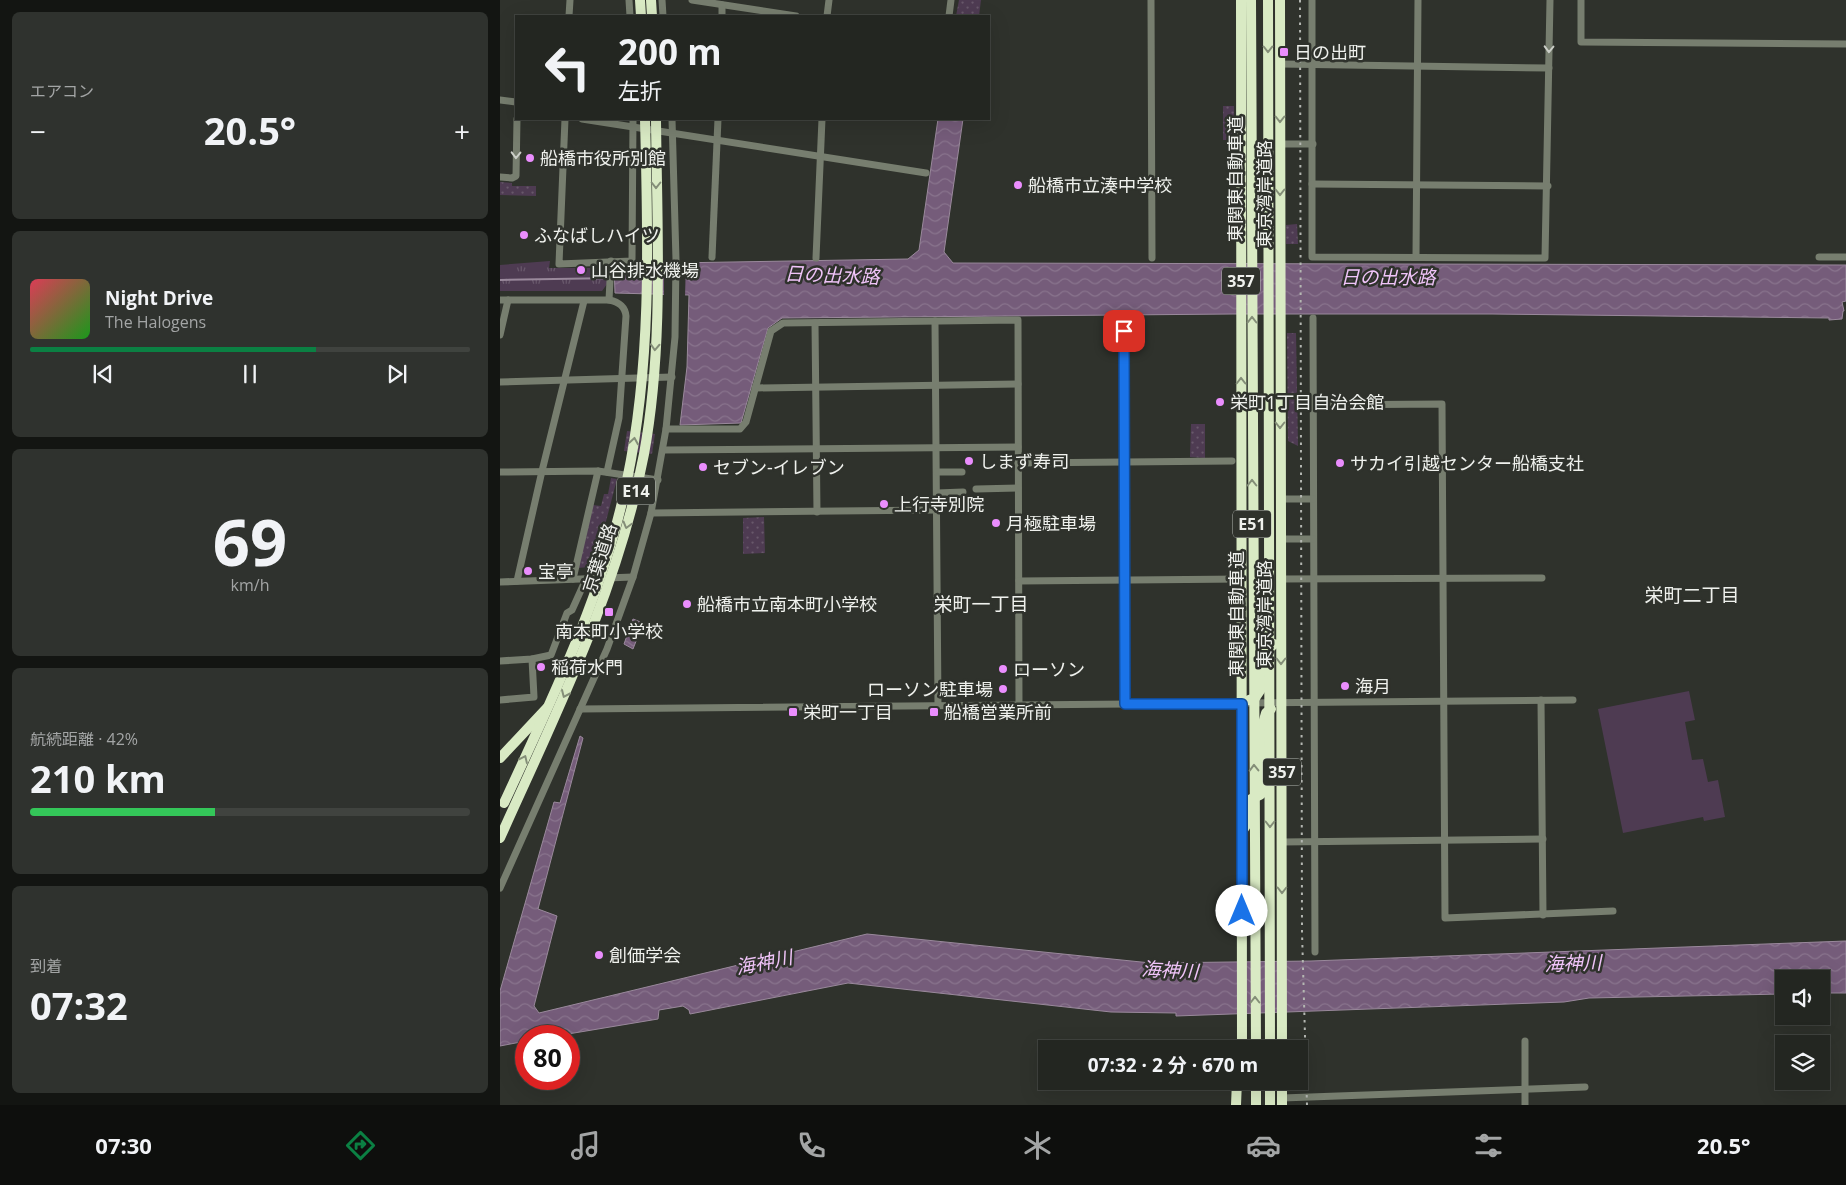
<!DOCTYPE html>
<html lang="ja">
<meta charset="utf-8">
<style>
body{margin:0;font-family:"Open Sans","Noto Sans JP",sans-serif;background:#2f322e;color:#f1f3f6;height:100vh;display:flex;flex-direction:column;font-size:19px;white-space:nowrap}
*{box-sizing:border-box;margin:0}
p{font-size:16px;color:#a3a5a5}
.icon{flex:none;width:28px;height:28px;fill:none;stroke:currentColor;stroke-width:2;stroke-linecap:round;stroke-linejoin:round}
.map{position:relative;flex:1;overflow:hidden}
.details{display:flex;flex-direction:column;gap:12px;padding:12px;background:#131512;width:500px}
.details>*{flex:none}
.guide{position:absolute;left:15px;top:15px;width:475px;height:105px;border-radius:0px;box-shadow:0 5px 20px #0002,0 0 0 1px #40433f;background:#232621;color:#f1f3f6;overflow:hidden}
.buttons{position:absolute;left:1275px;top:970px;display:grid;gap:10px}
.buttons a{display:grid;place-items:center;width:55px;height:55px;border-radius:0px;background:#232621;box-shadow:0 5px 20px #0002,0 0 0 1px #40433f;font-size:25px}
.speed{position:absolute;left:15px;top:1025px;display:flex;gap:10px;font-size:25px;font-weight:700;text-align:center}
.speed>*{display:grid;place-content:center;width:65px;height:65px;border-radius:50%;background:#232621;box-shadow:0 5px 20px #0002,0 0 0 1px #40433f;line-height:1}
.speed .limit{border:8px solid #d22;background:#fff;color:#111}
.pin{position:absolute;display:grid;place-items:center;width:42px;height:42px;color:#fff;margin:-21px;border-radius:10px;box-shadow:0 2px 8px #0006}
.me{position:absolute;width:55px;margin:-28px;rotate:0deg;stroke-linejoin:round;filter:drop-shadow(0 0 4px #0008)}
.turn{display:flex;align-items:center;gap:18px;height:105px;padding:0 20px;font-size:22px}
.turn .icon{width:65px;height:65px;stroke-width:2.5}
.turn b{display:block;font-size:35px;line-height:42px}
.big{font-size:38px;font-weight:700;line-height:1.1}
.details .widget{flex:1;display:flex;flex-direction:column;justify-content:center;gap:8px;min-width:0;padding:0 18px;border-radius:8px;background:#2f322e}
.details .dial{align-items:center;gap:0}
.dial b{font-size:65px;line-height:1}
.song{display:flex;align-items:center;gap:15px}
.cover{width:60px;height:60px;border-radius:8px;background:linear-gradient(135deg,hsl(350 70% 55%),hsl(120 70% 35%))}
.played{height:5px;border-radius:2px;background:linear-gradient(90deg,#0b8043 65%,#40433f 65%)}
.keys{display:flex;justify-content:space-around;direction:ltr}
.heat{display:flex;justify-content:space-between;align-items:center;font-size:28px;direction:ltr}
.charge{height:8px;border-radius:4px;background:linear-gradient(90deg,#34c759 42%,#40433f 0)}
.trip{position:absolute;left:538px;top:1040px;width:270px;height:50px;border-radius:0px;background:#232621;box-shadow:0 5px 20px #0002,0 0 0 1px #40433f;font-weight:700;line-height:50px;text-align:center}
.menu{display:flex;height:80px;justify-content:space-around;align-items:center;background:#0e0f0d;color:#a3a5a5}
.menu .icon{width:35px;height:35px}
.menu .active{color:#0b8043}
.menu b{font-size:22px;color:#f1f3f6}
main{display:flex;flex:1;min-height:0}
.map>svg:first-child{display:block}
</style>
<main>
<section class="details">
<div class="widget"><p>エアコン</p>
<div class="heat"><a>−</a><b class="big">20.5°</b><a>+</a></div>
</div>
<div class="widget">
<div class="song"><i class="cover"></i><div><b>Night Drive</b><p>The Halogens</p></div></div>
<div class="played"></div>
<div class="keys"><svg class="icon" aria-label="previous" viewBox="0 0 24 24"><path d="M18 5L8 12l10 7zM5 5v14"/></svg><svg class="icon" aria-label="pause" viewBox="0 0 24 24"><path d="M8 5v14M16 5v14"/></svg><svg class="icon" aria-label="next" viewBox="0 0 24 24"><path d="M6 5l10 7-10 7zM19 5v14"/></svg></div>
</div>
<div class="widget dial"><b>69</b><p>km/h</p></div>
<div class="widget"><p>航続距離 · 42%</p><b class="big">210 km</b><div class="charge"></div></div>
<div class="widget"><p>到着</p><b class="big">07:32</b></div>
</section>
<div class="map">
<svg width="1346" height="1105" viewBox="0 0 1346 1105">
<defs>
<pattern id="grass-tufts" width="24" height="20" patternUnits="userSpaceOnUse" patternTransform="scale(1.25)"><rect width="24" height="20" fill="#4e3b52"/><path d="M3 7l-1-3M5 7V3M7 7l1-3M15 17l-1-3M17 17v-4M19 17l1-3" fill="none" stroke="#68586b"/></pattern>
<pattern id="park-dots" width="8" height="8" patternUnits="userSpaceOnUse" patternTransform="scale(1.25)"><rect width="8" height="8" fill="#4e3b52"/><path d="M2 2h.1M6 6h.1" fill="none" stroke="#68586b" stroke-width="1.8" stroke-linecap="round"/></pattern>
<pattern id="water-waves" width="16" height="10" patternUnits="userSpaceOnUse" patternTransform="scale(1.25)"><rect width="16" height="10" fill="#755c7a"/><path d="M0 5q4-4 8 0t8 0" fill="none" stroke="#89748d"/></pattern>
</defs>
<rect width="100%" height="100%" fill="#2f322c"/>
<polygon fill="url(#grass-tufts)" points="50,261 49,268 107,268 107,284 102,291 0,291 0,265"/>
<g fill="url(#park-dots)">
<polygon points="459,0 481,0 479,16 456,16"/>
<rect x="723" y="106" width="11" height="34"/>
<polygon points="0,182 12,183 12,186 36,186 36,196 0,195"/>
<polygon points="797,224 798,244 786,244 786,225"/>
<polygon points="787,333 796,333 798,446 788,441"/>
<polygon points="691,424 705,424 705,458 690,457"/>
<polygon points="127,431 155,434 152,454 124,451"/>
<polygon points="111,478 117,479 104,529 91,567 77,568 93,505 101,506 104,494 108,494"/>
<polygon points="264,517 265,553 243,554 243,518"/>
</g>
<polygon fill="#4e3b52" points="1189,691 1195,720 1185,722 1192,760 1203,759 1208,782 1218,780 1225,817 1204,821 1203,817 1123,833 1098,709"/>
<g fill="url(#water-waves)" stroke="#9a899c">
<polygon points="438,119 463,119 444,252 453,263 1346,265 1346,301 1342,302 1344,311 1343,311 1342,319 1329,320 1329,318 992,314 733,314 282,318 268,328 241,423 180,425 187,367 189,295 115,293 114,264 408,259 419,250"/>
<polygon points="133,619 143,623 133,649 124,644"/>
<polygon points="80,736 83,738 38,909 57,916 34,1006 39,1013 367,934 651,963 811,961 1346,941 1346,993 1321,993 1321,979 1284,979 1284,994 1089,998 1064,1002 676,1016 676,1013 611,1012 348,983 190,1014 189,1010 183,1006 159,1010 158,1019 56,1036 26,1036 26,1041 0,1046 0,991 54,802 60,803"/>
</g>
<polygon fill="#2f322c" points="186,260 185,297 164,297 164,261"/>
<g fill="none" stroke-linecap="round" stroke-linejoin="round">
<polyline stroke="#9a899c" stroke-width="2" points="0,280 116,278"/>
<g stroke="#777e6f" stroke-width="7">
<polyline points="129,0 130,16"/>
<polyline points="162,0 163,16"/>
<polyline points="192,0 296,16"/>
<polyline points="651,0 652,258"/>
<polyline points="812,0 812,257 1045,258 1050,0"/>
<polyline points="1081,0 1081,42 1346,44"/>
<polyline points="69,16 70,0"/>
<polyline points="222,16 222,5"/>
<polyline points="327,16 329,0"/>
<polyline points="449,16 451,0"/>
<polyline points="780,64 1049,68"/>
<polyline points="0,100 16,102"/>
<polyline points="65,119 59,264 132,261 133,119"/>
<polyline points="82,119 426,173"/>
<polyline points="780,144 813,144"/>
<polyline points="0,177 12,178 16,176 17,119"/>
<polyline points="812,184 1048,186"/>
<polyline points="916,256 918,0"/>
<polyline points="212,257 218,119"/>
<polyline points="1319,257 1346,257"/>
<polyline points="316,258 322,119"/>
<path d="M0 300H109C119 302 125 306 126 316L119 418 107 472"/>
<polyline points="109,300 111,261"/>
<polyline points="624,318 625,704"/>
<polyline points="813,318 815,952"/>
<polyline points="435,321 438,706"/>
<polyline points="315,323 317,512"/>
<polyline points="0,335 8,300"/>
<polyline points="0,382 172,377"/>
<polyline points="255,388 518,384"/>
<polyline points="813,405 942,404 945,918 1113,911"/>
<polyline points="166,429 240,429 246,422 271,331 283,323 518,320 519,705"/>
<polyline points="163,450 518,447"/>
<polyline points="518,463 732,461"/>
<polyline points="0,472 98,471 158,480"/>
<polyline points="437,472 462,472"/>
<polyline points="476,489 518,488"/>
<polyline points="437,493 463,492"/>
<polyline points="780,499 813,499"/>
<polyline points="151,513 437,510"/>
<polyline points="780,539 813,539"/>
<polyline points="73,579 98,471"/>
<polyline points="780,579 1042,578"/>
<polyline points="17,581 42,471 84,301"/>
<polyline points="519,581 742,579"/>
<polyline points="0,582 133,577"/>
<polyline points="0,661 32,659 51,655 67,613 72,610 86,579"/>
<polyline points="0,700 34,697 32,659"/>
<polyline points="1041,700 1043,915"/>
<polyline points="80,709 1073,700"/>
<polyline points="782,842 1043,839"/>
<polyline points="0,888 107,649 133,577 151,513 166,429 175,337 176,260 172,119"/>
<polyline points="782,1098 1085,1087"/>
<polyline points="1025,1105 1025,1041"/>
</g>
<g stroke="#d9eac4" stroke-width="10">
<polyline points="140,0 141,16"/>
<polyline points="151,0 152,16"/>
<polyline points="741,0 742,1049"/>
<polyline points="780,0 782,1049"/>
<polyline points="749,700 755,698 761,689 761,656 774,644"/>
<polyline points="0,758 47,708"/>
<polyline points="743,830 748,822 751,799 760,795 764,791 764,720 766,713 771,709"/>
<polyline points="756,1081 756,1105"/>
<polyline points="782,1081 782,1105"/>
<polyline points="736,1105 737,1081"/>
<polyline points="770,1105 770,1081"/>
</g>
<polyline stroke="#b4b7b2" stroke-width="2" stroke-dasharray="2.5 5" stroke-linecap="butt" points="800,0 802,932 807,1105"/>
<g stroke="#d9eac4" stroke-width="10">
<polyline points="751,0 756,1049"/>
<polyline points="768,0 770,1049"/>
<path d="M4 803C52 699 104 593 127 480 152 361 148 239 145 119"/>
<path d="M0 838C56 713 118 590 144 454 164 345 157 229 156 119"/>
</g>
</g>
<defs><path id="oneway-chevron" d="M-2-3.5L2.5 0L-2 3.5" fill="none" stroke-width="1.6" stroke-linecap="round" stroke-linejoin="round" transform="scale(1.25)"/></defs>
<g stroke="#848e78">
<use href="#oneway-chevron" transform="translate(768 49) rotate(90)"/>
<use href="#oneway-chevron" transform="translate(780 119) rotate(90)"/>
<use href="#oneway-chevron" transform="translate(156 185) rotate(90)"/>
<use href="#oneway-chevron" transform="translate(780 192) rotate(90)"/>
<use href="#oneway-chevron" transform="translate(752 320) rotate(-90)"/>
<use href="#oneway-chevron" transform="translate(155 347) rotate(93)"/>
<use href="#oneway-chevron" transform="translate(741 381) rotate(-90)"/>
<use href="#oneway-chevron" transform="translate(780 425) rotate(90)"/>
<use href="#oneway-chevron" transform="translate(134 441) rotate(-81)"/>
<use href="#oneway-chevron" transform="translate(752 483) rotate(-90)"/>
<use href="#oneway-chevron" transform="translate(127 525) rotate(105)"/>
<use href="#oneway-chevron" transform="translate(781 661) rotate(90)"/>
<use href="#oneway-chevron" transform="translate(65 694) rotate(114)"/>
<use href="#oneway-chevron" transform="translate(24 759) rotate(-65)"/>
<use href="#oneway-chevron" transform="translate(754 768) rotate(-91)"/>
<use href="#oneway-chevron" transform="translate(770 824) rotate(90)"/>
<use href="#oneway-chevron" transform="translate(782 890) rotate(90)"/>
<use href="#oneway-chevron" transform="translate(755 1000) rotate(-90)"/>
</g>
<g stroke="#cbcec7">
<use href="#oneway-chevron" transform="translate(1049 49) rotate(91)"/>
<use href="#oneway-chevron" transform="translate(16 155) rotate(91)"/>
</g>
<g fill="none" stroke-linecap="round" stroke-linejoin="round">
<defs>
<polyline id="route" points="624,331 625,704 742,704 742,911"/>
</defs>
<use href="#route" stroke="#114b97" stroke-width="12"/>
<use href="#route" stroke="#1a73e8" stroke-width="9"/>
</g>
<g fill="#ea8dfd" stroke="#2f322c" stroke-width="2">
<rect x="779" y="47" width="10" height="10" rx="2.5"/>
<circle cx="30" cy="158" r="5"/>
<circle cx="518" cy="185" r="5"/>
<circle cx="24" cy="235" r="5"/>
<circle cx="81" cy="270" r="5"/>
<circle cx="720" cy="402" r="5"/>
<circle cx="469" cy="461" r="5"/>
<circle cx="840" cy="463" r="5"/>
<circle cx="203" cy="467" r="5"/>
<circle cx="384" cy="504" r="5"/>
<circle cx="496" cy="523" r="5"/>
<circle cx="28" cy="571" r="5"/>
<circle cx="187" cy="604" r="5"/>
<rect x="104" y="607" width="10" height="10" rx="2.5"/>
<circle cx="41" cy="667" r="5"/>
<circle cx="503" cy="669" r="5"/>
<circle cx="845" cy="686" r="5"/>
<circle cx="503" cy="689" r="5"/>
<rect x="288" y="707" width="10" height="10" rx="2.5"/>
<rect x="429" y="707" width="10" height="10" rx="2.5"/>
<circle cx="99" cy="955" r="5"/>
</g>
<g text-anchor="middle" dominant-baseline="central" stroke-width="5" stroke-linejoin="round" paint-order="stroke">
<g fill="#2f322c" stroke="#b5b8b3" stroke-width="1">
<rect x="722" y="267.5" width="38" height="27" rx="4"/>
<rect x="117" y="477.5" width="38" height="27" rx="4"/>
<rect x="733" y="510.5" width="38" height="27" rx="4"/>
<rect x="763" y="758.5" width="38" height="27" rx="4"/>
</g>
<g font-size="16" font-weight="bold" fill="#eff1ed">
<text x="741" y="281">357</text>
<text x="136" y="491">E14</text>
<text x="752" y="524">E51</text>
<text x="782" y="772">357</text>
</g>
<g font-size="18" fill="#eff1ed" stroke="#2f322c" text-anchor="start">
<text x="794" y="52">日の出町</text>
<text x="40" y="158">船橋市役所別館</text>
<text x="528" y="185">船橋市立湊中学校</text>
<text x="34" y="235">ふなばしハイツ</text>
<text x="91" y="270">山谷排水機場</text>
<text x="730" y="402">栄町1丁目自治会館</text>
<text x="479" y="461">しまず寿司</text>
<text x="850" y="463">サカイ引越センター船橋支社</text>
<text x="213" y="467">セブン-イレブン</text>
<text x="394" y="504">上行寺別院</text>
<text x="506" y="523">月極駐車場</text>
<text x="38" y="571">宝亭</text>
<text x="197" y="604">船橋市立南本町小学校</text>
<text x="109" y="631" text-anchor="middle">南本町小学校</text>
<text x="51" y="667">稲荷水門</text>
<text x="513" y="669">ローソン</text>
<text x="855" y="686">海月</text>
<text x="493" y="689" text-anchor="end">ローソン駐車場</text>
<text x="303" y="712">栄町一丁目</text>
<text x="444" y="712">船橋営業所前</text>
<text x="109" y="955">創価学会</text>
</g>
<g font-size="18" fill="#eff1ed" stroke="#2f322c">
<text transform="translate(735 179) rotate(-90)">東関東自動車道</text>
<text transform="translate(764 194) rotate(-90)">東京湾岸道路</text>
<text transform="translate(99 558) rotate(-72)">京葉道路</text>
<text transform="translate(736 614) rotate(-90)">東関東自動車道</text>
<text transform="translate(764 614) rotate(-90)">東京湾岸道路</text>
</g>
<g font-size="19" font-style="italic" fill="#f0c4f9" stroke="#2f322c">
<text transform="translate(332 275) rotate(2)">日の出水路</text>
<text x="888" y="277">日の出水路</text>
<text transform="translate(264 962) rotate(-11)">海神川</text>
<text transform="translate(1073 963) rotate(-2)">海神川</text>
<text transform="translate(670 970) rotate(3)">海神川</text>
</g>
<g font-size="19" fill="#eff1ed" stroke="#2f322c">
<text x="1192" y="595">栄町二丁目</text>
<text x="481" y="604">栄町一丁目</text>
</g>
</g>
</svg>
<div class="buttons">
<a><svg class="icon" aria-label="sound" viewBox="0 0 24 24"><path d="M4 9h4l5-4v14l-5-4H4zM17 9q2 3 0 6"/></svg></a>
<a><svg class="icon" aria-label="layers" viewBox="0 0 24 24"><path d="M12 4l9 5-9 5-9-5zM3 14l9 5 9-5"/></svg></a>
</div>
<div class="speed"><div class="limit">80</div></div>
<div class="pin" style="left:624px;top:331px;background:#d93025"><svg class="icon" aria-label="arrive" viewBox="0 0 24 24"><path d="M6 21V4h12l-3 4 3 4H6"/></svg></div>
<svg class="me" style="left:742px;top:911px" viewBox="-20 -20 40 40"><circle r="19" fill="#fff"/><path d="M0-13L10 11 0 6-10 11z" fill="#1a73e8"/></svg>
<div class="trip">07:32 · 2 分 · 670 m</div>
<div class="guide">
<div class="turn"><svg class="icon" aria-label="left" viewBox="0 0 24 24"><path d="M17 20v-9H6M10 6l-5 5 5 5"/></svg><div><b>200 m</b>左折</div></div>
</div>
</div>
</main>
<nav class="menu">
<b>07:30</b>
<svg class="icon active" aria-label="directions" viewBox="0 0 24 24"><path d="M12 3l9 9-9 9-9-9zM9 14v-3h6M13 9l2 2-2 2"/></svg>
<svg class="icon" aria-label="music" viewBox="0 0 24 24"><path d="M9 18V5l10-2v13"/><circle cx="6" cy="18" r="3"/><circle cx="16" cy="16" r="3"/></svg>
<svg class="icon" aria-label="phone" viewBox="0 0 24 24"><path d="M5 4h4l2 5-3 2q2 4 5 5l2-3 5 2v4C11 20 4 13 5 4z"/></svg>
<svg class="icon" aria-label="climate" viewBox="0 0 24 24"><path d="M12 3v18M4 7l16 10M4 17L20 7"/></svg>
<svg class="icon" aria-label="car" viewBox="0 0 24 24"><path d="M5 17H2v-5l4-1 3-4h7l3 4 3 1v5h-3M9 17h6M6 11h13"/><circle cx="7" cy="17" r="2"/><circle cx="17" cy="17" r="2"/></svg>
<svg class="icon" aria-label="filters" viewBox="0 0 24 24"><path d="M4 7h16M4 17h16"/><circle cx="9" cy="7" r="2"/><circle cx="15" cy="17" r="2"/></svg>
<b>20.5°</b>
</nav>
